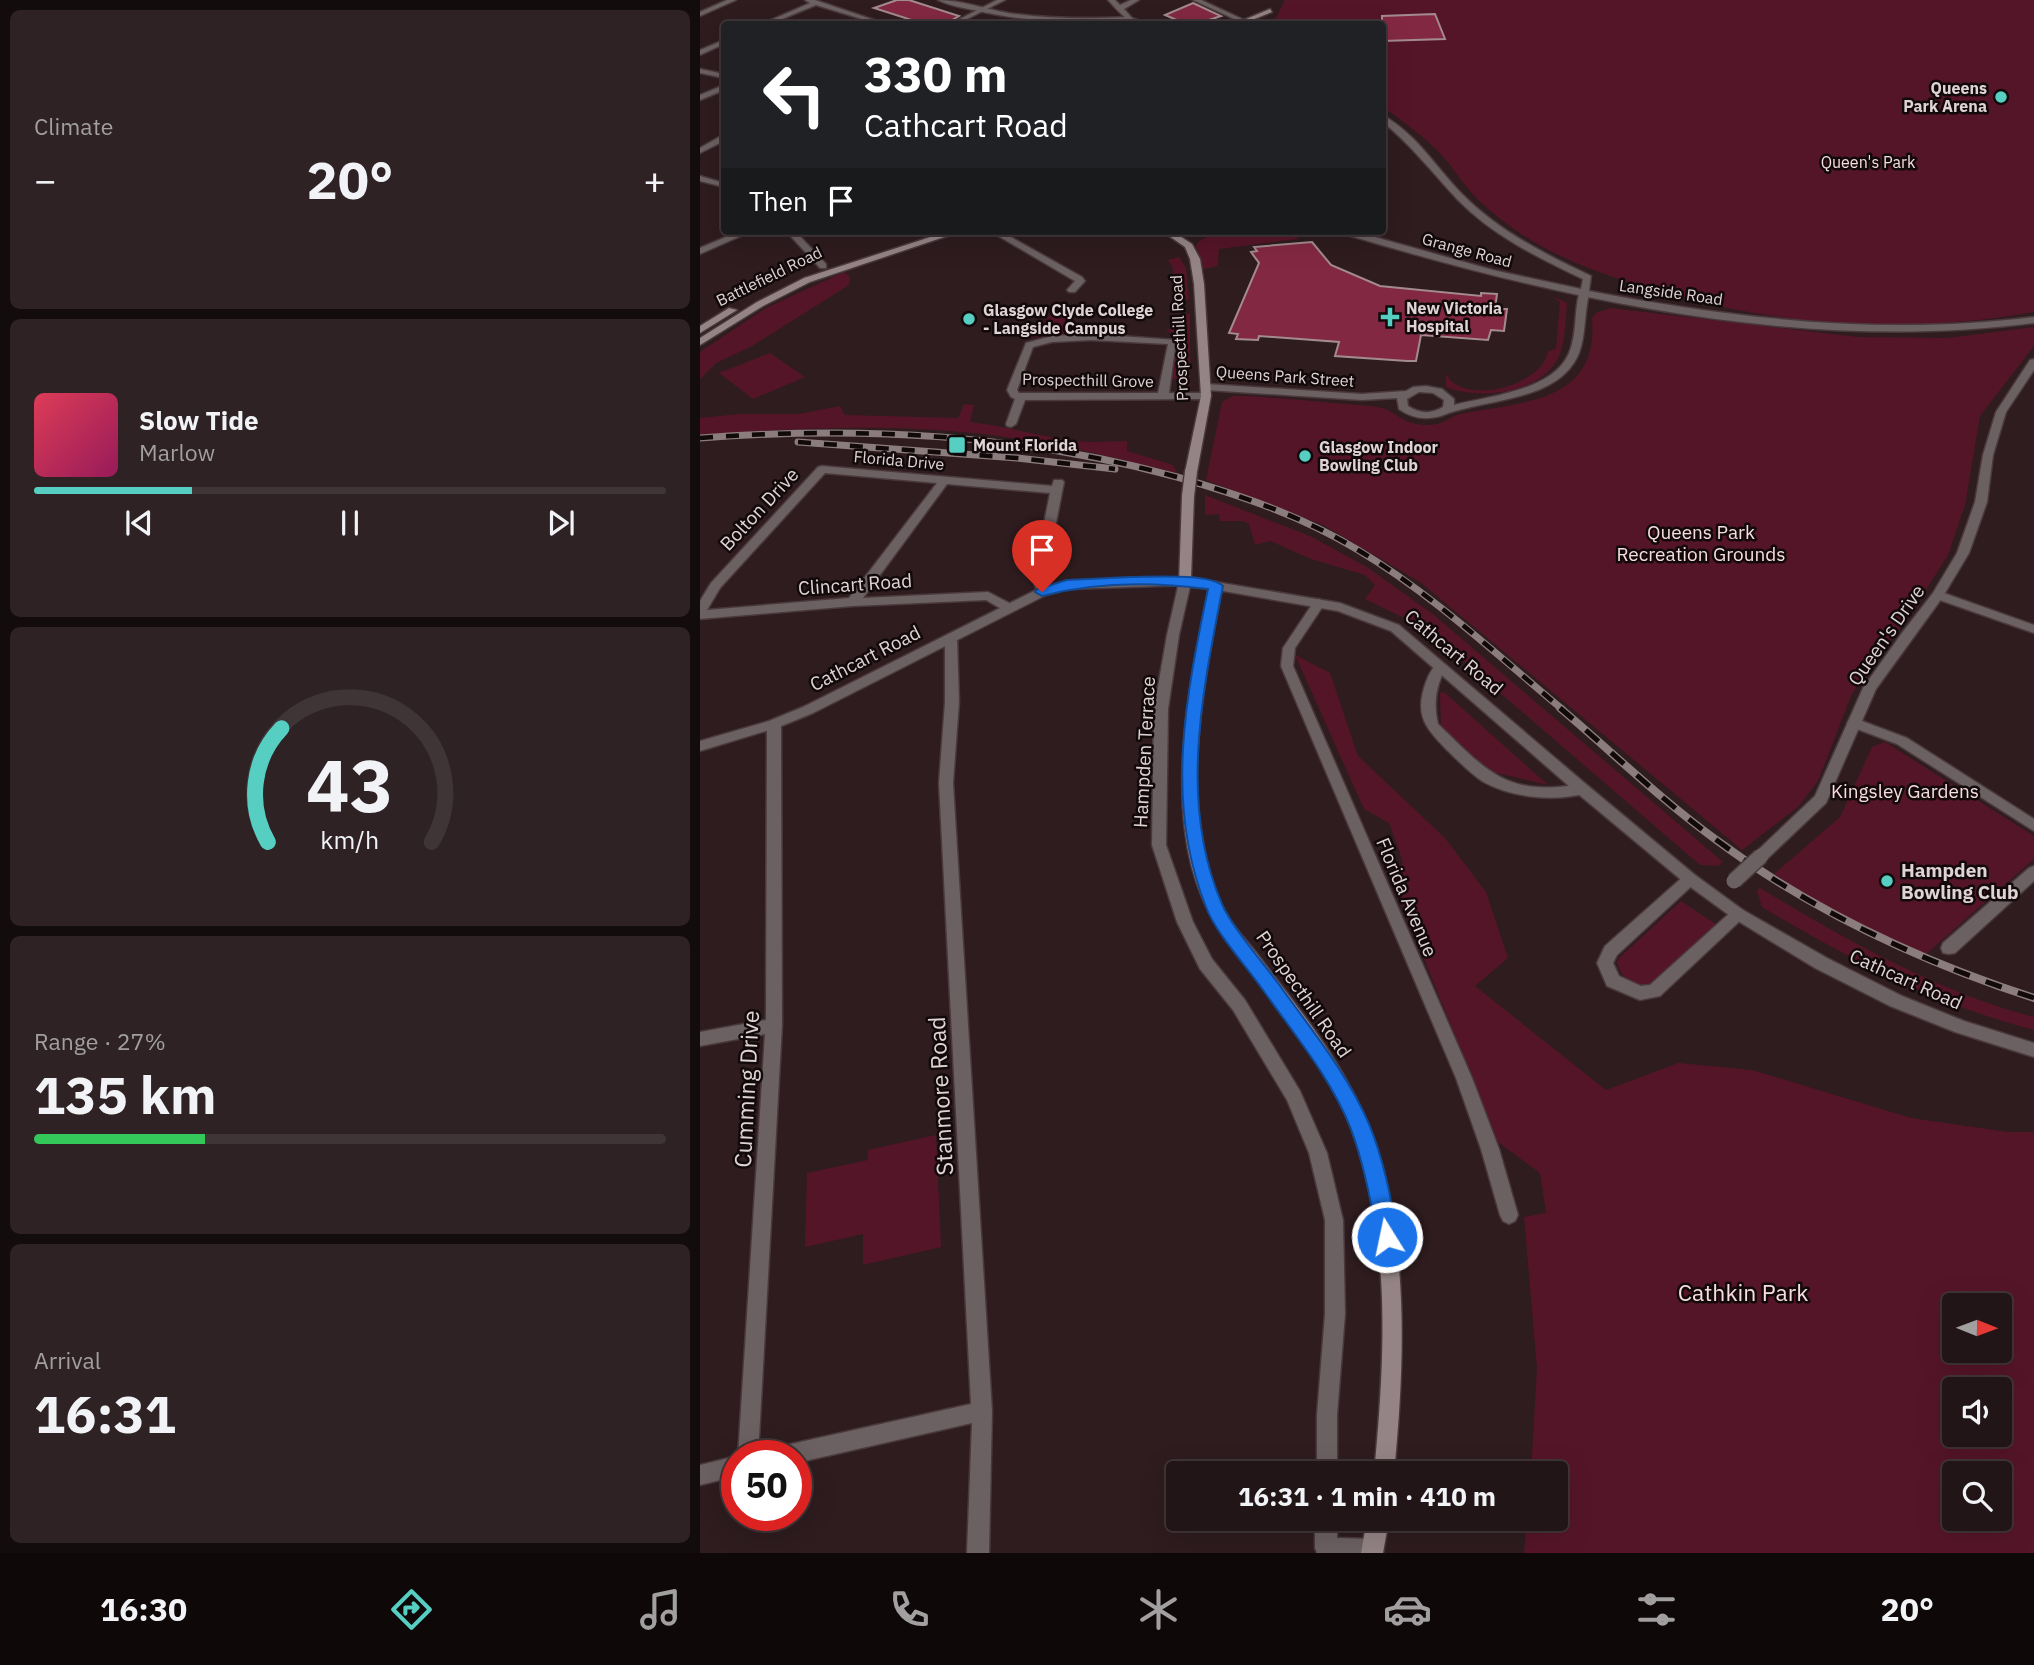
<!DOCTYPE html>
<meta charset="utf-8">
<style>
body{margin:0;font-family:"IBM Plex Sans",sans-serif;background:#2e2224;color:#f1f3f6;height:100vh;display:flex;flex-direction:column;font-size:26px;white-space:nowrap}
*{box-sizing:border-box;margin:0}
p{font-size:23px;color:#a29fa1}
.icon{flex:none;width:38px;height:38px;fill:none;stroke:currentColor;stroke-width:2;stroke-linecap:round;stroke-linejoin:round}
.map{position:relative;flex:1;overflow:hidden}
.drawer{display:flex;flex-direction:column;gap:10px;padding:10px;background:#130c0d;width:700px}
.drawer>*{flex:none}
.hud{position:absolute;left:21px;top:21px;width:665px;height:214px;border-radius:7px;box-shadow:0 7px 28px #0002,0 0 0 2px #3f3436;background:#202124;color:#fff;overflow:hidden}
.needle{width:46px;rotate:91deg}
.controls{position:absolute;left:1242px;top:1293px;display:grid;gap:14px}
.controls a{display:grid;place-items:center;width:70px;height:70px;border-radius:7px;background:#221517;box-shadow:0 7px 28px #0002,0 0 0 2px #3f3436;font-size:35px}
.speed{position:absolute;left:21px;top:1440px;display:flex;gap:14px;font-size:35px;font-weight:700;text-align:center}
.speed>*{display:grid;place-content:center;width:91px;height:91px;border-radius:50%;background:#221517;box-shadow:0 7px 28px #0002,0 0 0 2px #3f3436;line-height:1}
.speed .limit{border:10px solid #d22;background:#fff;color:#111}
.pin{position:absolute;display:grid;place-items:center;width:60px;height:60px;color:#fff;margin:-72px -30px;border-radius:50% 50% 50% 0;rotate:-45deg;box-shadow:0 0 7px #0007}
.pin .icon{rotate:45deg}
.me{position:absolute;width:77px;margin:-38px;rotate:350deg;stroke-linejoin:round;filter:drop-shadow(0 0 5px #0008)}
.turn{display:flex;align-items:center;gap:24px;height:147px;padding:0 28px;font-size:32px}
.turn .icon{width:91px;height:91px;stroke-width:2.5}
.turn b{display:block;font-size:49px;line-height:60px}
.then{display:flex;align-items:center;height:66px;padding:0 28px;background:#0003;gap:14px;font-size:26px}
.big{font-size:52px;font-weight:800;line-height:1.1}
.drawer .card{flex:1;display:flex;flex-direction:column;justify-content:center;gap:10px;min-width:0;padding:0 24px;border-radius:10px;background:#2e2224}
.drawer .dial{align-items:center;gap:0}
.dial svg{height:182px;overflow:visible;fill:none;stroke:#3f3436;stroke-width:7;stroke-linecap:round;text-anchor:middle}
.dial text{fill:#f1f3f6;stroke:none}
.song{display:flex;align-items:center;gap:21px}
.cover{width:84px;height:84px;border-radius:10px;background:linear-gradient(135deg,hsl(350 70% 55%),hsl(330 70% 35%))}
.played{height:7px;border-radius:4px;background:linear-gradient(90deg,#57cec2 25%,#3f3436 25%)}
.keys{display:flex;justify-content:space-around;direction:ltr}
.heat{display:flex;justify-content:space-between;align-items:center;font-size:38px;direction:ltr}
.charge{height:10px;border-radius:5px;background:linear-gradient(90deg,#34c759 27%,#3f3436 0)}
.trip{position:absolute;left:466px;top:1461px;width:402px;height:70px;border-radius:7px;background:#221517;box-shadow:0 7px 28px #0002,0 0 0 2px #3f3436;font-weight:800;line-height:70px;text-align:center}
.tab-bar{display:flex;height:112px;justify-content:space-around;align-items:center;background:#0e0809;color:#a29fa1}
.tab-bar .icon{width:49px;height:49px}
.tab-bar .current{color:#57cec2}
.tab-bar b{font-size:32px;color:#f1f3f6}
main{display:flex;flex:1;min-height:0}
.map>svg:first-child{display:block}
</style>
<main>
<section class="drawer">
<div class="card"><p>Climate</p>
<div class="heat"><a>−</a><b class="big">20°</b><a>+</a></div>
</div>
<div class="card">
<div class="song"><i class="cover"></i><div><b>Slow Tide</b><p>Marlow</p></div></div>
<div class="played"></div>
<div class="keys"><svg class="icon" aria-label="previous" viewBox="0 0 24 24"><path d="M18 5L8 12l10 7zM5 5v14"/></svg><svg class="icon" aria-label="pause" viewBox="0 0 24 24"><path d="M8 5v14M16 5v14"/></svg><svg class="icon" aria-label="next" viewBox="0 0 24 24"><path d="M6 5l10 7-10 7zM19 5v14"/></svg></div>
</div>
<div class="card dial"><svg viewBox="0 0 100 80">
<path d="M14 69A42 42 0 1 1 86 69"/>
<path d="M14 69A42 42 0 0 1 20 19" stroke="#57cec2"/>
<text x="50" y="56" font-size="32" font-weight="700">43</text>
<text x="50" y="72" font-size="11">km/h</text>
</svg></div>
<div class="card"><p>Range · 27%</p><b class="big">135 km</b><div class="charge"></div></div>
<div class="card"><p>Arrival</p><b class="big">16:31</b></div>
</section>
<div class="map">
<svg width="1334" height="1553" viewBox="0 0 1334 1553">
<rect width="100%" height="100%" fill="#2e1c1f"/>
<g fill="#551529" fill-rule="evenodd">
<path d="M585 0H1334V312C1204 335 1071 326 945 287 898 273 854 257 814 229 799 218 783 206 770 191 759 178 749 162 737 150 720 134 702 120 683 107L682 24H573Z"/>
<polygon points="516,231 597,231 597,239 519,249 518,266 503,269 496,246 498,242"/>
<polygon points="479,257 486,268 489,299 476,303 473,269 468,260"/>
<polygon points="144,272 150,277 149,285 52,346 16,363 0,379 0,352 66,308"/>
<path d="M852 296 867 303C865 322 866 346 856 362 836 394 778 400 746 387V374C763 407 843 386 848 351L856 349 860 302Z"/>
<path d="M910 308 1158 337 1248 338 1334 327V346L1280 416 1265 505 1248 555 1208 618 1167 670 1151 696 1118 781 1098 807 1042 850 720 582 623 525 506 480 522 402 533 396H548C580 398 612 401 644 404 656 405 670 405 682 408 698 413 702 424 726 425 744 426 750 415 765 413 826 402 899 401 892 318L896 313Z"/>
<polygon points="363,309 371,311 365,326 367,333 328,338 339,322 345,322 353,310"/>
<polygon points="482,314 490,314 490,392 486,391 486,379 470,379 478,336 465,330 472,329 474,321"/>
<polygon points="70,353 105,377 53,399 19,373"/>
<path d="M264 404 274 405 270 422C301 425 341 437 377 441 393 443 411 441 427 441V451L473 465 477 473C406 455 334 438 262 432 175 424 86 429 0 435V418L40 414H99L140 406 145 415 258 418Z"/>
<polygon points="505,495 610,536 667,567 734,615 1023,862 1018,866 1000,865 726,629 665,599 675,585 665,575 611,559 570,541 555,545 549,524 543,521 520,521 519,514 505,515"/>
<path d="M595 655 630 673 658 756 745 838 786 892 808 958 775 986 906 1090 978 1063 1052 1070 1211 1118 1308 1132H1334V1553H824L827 1519H856V1474L831 1473 837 1368 824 1217 846 1213 840 1173 798 1142 692 879 703 862 689 823 664 809ZM1255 1306H1300V1351H1255ZM1255 1390H1300V1435H1255ZM1255 1474H1300V1519H1255Z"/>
<polygon points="744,692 848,785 789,771 741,726 740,693"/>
<polygon points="1185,742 1334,836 1334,859 1225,955 1146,920 1074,874 1140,817 1172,747"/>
<path d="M1060 888C1143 938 1239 993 1334 1017V1030C1237 1005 1147 958 1062 907L1057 891Z"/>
<path d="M981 901 1020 927C998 947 934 1023 917 962L920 957Z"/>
<polygon points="236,1135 241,1247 163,1265 163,1234 105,1247 107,1173 168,1160 168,1150"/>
</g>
<g fill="#832843" stroke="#a38b8f" stroke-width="2">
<polygon points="197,0 209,0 259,16 245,24 224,24 174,8"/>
<polygon points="493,3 521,16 497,24 486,24 465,15"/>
<polygon points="735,14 745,39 682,41 682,16"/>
<polygon points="612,242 631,265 680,286 781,296 781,293 797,294 795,309 807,309 804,331 791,330 788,340 721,335 716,361 707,361 635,356 639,342 559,336 558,340 536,339 538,334 529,333 559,263 551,252 557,251 554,247"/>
</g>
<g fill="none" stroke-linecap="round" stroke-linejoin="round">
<defs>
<g id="minor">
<polygon points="27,0 36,0 0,16 0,12"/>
<polygon points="105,0 115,0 186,24 178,24 116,5 70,24 62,24 110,3"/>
<path d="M238 0C261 0 285 9 308 13 349 19 389 19 430 17L433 19 430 21C377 24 325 22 274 10 262 8 248 5 238 0Z"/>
<polygon points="24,40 24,44 0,55 0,50"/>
<polygon points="0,69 24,74 24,78 0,73"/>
<polygon points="24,85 24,90 0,100 0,95"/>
<polygon points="0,176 24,183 24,187 0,181"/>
<polygon points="40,231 52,231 0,254 0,248"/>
<polygon points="86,231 95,231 126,264 126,268 120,268"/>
<polygon points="290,231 300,231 382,277 385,281 375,292 369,292 367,290 375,281"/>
<path d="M884 291 889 294C884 313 886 335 879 353 859 403 783 398 741 416 726 420 713 419 699 409L697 398 662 400 506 390 501 387 506 384 662 394 706 391 713 387 726 386 742 389 754 399V405C789 396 853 391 869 353 877 335 874 313 879 294ZM719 392 733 393 744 400 743 407C731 414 720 414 708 406L707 399Z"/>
<path d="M391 334 476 340 469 393H506L511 396 506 399 325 400 316 424 311 427 307 426 306 424 315 399 311 397 307 390 326 343 352 336ZM391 340 468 344 458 393H319L317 390 333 347 352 342Z"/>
<path d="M122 466 352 486 354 480H362L364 482 345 579 348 592 342 596 338 595 333 579 350 493 247 484 163 598 288 592 313 605 315 608 313 611H305L286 600 153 606 0 619V601L11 583 118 467ZM125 473 237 483 149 598 7 610 20 588Z"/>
<polygon points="485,578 491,582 479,635 468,709 466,845 493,922 512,959 545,1000 600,1091 627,1153 643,1220 645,1314 637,1415 637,1474 617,1474 617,1415 625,1314 625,1220 609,1153 587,1100 533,1010 500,969 477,922 452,845 454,709 467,635 479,582"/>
<polygon points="1238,591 1334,625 1334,633 1234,598 1232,595"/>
<polygon points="619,599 625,603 595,648 593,666 772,1078 799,1149 818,1215 815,1221 809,1224 803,1221 800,1215 781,1149 756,1078 581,666 583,648 615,600"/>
<polygon points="251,633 257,637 259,702 253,783 292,1411 289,1553 267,1553 272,1423 96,1463 96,1456 72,1456 75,1449 82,1446 271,1404 239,783 245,702 245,637"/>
<path d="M741 662 747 666C736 684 733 703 738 724 788 772 806 797 882 784L889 789 887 793C855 802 811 798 782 781 769 772 757 760 746 749 725 727 714 715 726 682 729 674 733 665 741 662Z"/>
<polygon points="1154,718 1207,738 1334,819 1334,831 1197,744 1149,726 1147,723 1149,720"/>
<polygon points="74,719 81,724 82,1025 58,1456 38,1456 65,1034 0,1046 0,1032 66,1020 67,724"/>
<polygon points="1334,866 1334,881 1255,953 1249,954 1243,953 1241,948 1243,943 1329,868"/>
<polygon points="990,873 995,875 997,879 995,883 917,955 913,963 919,976 941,986 950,985 1033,910 1038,908 1043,910 1046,914 1043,918 960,996 940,1000 907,986 897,963 905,946 985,875"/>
<polygon points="37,1456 37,1476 0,1485 0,1465"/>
<polygon points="615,1519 637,1519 637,1538 672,1539 680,1542 683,1550 681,1553 617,1553 615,1548"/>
</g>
<g id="tertiary">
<polygon points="297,0 305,0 257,24 250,24"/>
<path d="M408 0H415L420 5 431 0H439L424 9 432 18 448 24C430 26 420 13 408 0Z"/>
<polygon points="493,0 501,0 553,24 545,24"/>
<path d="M682 115C716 133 737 169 763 195 800 232 845 254 891 276L889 291C1036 319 1185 336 1334 317V323C1101 353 863 300 641 233L640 231H653L793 270 881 289 883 279C837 257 793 236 757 199 731 171 712 146 682 121Z"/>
<polygon points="21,136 24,136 24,141 0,153 0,148"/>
<polygon points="1334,359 1334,370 1306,412 1293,455 1287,502 1269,553 1242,598 1176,689 1126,803 1066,860 1056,860 1054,856 1056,852 1115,796 1163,688 1202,633 1233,593 1257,553 1275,502 1283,455 1296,412 1330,360"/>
<polygon points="485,578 491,582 489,585 367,589 346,595 113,713 79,727 0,751 0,741 69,721 103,707 338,589 367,581"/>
<polygon points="516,582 640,603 699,625 887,785 995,875 1043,910 1127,958 1202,996 1264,1021 1334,1043 1334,1057 1255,1032 1190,1006 1115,968 1033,918 985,883 877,793 691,631 638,611 512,589 510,586"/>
</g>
<g id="secondary">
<polygon points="570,9 572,12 542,24 534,24"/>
<polygon points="249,231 262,231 110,282 63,306 0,345 0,338 57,302 104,278"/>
<polygon points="462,231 472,231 492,244 500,259 504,284 511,396 497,472 491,475 485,472 501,396 494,284 490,259 485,247"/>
<polygon points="29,308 37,310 0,333 0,326"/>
<path d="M488 493 494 496 491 579 516 582 522 586C504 679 472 834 528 917 537 931 548 942 558 955 599 1009 645 1064 669 1128 710 1239 705 1358 694 1474H674C685 1358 692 1238 651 1128 624 1053 565 994 520 930 456 838 488 690 509 589L485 586 479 582 482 496Z"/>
<polygon points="667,1519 689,1519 683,1553 661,1553"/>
</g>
</defs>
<use href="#minor" stroke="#4a393c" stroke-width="3"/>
<use href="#tertiary" stroke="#4a393c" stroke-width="3"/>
<use href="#secondary" stroke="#4a393c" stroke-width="3"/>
<use href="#minor" fill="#6b6062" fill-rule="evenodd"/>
<use href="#tertiary" fill="#6b6062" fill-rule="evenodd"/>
<use href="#secondary" fill="#948486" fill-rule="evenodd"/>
<defs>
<g id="rail-far1">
<path d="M0 438C162 426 320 434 477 477 540 495 602 516 658 550 732 594 796 654 862 709"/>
<polyline points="98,442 317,458 415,469"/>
</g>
<path id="rail" d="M860 708C911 751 960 799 1015 839 1112 911 1219 961 1334 998"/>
</defs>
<use href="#rail-far1" stroke="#8b7c7e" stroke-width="7"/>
<use href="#rail" stroke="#8b7c7e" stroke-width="8"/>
<use href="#rail-far1" stroke="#11090a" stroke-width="4.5" stroke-dasharray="13" stroke-linecap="butt"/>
<use href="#rail" stroke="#11090a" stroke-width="5" stroke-dasharray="17" stroke-linecap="butt"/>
<defs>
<polyline id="tertiary-bridge" points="1034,881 1061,856"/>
<polyline id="secondary-bridge" points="488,496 491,472"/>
</defs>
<use href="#tertiary-bridge" stroke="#4a393c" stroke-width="18" stroke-linecap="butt"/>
<use href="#secondary-bridge" stroke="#4a393c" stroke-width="15" stroke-linecap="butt"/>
<use href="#tertiary-bridge" stroke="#6b6062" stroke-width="15"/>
<use href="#secondary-bridge" stroke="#948486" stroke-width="12"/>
</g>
<path fill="#1a73e8" stroke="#114b97" stroke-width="2" d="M430 577C451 577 509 573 523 586 503 689 478 803 522 904 532 928 567 967 583 990 614 1033 648 1075 669 1124 684 1160 691 1199 698 1237L695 1244 687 1247 680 1244 677 1237C671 1200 664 1164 651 1129 631 1078 594 1034 563 990 547 967 515 932 506 907 464 802 486 696 508 589 455 582 395 582 342 596L335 592 337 589 367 580Z"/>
<g fill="#57cec2" stroke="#11090a" stroke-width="2.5">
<circle cx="1301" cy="97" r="7"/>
<path d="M686.5 306.5h7v7h7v7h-7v7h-7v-7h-7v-7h7z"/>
<circle cx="269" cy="319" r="7"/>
<rect x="248" y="436" width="18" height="18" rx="3.5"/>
<circle cx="605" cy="456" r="7"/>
<circle cx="1187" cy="881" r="7"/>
</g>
<g text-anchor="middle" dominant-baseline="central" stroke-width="5" stroke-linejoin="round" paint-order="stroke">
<g font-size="16" font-weight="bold" fill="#e0d3d5" stroke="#11090a" text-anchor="start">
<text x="1287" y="88" text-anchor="end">Queens<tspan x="1287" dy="18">Park Arena</tspan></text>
<text x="706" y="308">New Victoria<tspan x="706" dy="18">Hospital</tspan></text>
<text x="283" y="310">Glasgow Clyde College<tspan x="283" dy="18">- Langside Campus</tspan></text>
<text x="273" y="445">Mount Florida</text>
<text x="619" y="447">Glasgow Indoor<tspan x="619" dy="18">Bowling Club</tspan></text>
</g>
<g font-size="16" fill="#f7dce0" stroke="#11090a">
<text x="1168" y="162">Queen's Park</text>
</g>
<g font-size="16" fill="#e0d3d5" stroke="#11090a">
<text transform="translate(767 250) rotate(15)">Grange Road</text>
<text transform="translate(69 276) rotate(-26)">Battlefield Road</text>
<text transform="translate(971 292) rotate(8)">Langside Road</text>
<text transform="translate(479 338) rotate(-93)">Prospecthill Road</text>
<text transform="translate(585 376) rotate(4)">Queens Park Street</text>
<text transform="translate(388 380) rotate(1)">Prospecthill Grove</text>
<text transform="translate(199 460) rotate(5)">Florida Drive</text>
</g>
<g font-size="19" fill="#e0d3d5" stroke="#11090a">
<text transform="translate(59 509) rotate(-47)">Bolton Drive</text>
<text transform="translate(155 584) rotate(-4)">Clincart Road</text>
<text transform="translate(1186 635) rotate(-55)">Queen's Drive</text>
<text transform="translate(754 652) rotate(40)">Cathcart Road</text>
<text transform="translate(165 658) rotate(-27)">Cathcart Road</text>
<text transform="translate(444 752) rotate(-87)">Hampden Terrace</text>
<text transform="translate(707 897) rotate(67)">Florida Avenue</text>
<text transform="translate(1206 979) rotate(24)">Cathcart Road</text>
<text transform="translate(604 994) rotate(55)">Prospecthill Road</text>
</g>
<g font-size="19" fill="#f7dce0" stroke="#11090a">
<text x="1001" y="532">Queens Park<tspan x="1001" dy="22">Recreation Grounds</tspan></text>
<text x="1205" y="791">Kingsley Gardens</text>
</g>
<g font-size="19" font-weight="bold" fill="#e0d3d5" stroke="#11090a" text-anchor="start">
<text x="1201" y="870">Hampden<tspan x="1201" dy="22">Bowling Club</tspan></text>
</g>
<g font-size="23" fill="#e0d3d5" stroke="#11090a">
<text transform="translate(46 1089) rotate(-87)">Cumming Drive</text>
<text transform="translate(240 1096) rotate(-93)">Stanmore Road</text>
</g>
<g font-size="23" fill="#f7dce0" stroke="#11090a">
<text x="1043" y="1292">Cathkin Park</text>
</g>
</g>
</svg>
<div class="controls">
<a><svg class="needle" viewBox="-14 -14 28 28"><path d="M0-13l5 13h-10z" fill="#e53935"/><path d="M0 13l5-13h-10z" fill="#a29fa1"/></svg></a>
<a><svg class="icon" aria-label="sound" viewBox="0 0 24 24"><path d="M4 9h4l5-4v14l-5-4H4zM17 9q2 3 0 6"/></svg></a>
<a><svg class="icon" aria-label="search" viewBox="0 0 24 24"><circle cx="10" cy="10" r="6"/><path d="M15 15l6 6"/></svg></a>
</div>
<div class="speed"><div class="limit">50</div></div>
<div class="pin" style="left:342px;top:592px;background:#d93025"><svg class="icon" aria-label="arrive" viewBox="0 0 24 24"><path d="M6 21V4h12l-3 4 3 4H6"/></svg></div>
<svg class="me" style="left:687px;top:1237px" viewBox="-20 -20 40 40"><circle r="17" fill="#1a73e8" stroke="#fff" stroke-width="3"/><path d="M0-11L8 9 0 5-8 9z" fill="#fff"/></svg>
<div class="trip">16:31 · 1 min · 410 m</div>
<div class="hud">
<div class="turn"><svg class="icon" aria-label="left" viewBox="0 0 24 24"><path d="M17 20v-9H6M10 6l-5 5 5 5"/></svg><div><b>330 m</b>Cathcart Road</div></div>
<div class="then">Then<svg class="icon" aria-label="arrive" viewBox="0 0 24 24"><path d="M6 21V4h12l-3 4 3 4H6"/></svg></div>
</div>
</div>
</main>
<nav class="tab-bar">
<b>16:30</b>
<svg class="icon current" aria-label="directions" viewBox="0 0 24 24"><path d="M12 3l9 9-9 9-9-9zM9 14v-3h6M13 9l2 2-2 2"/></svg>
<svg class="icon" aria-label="music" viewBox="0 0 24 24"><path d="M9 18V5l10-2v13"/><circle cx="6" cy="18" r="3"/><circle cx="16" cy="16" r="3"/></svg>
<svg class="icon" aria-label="phone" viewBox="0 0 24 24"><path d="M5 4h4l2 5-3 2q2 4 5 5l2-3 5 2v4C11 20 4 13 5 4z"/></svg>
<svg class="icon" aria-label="climate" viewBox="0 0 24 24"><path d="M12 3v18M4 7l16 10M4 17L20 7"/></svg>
<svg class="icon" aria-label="car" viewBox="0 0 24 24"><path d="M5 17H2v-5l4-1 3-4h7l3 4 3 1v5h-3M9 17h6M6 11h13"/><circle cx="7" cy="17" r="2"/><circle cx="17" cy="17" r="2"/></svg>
<svg class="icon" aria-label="filters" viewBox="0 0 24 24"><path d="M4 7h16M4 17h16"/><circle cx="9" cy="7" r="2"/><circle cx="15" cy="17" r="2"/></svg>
<b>20°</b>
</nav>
